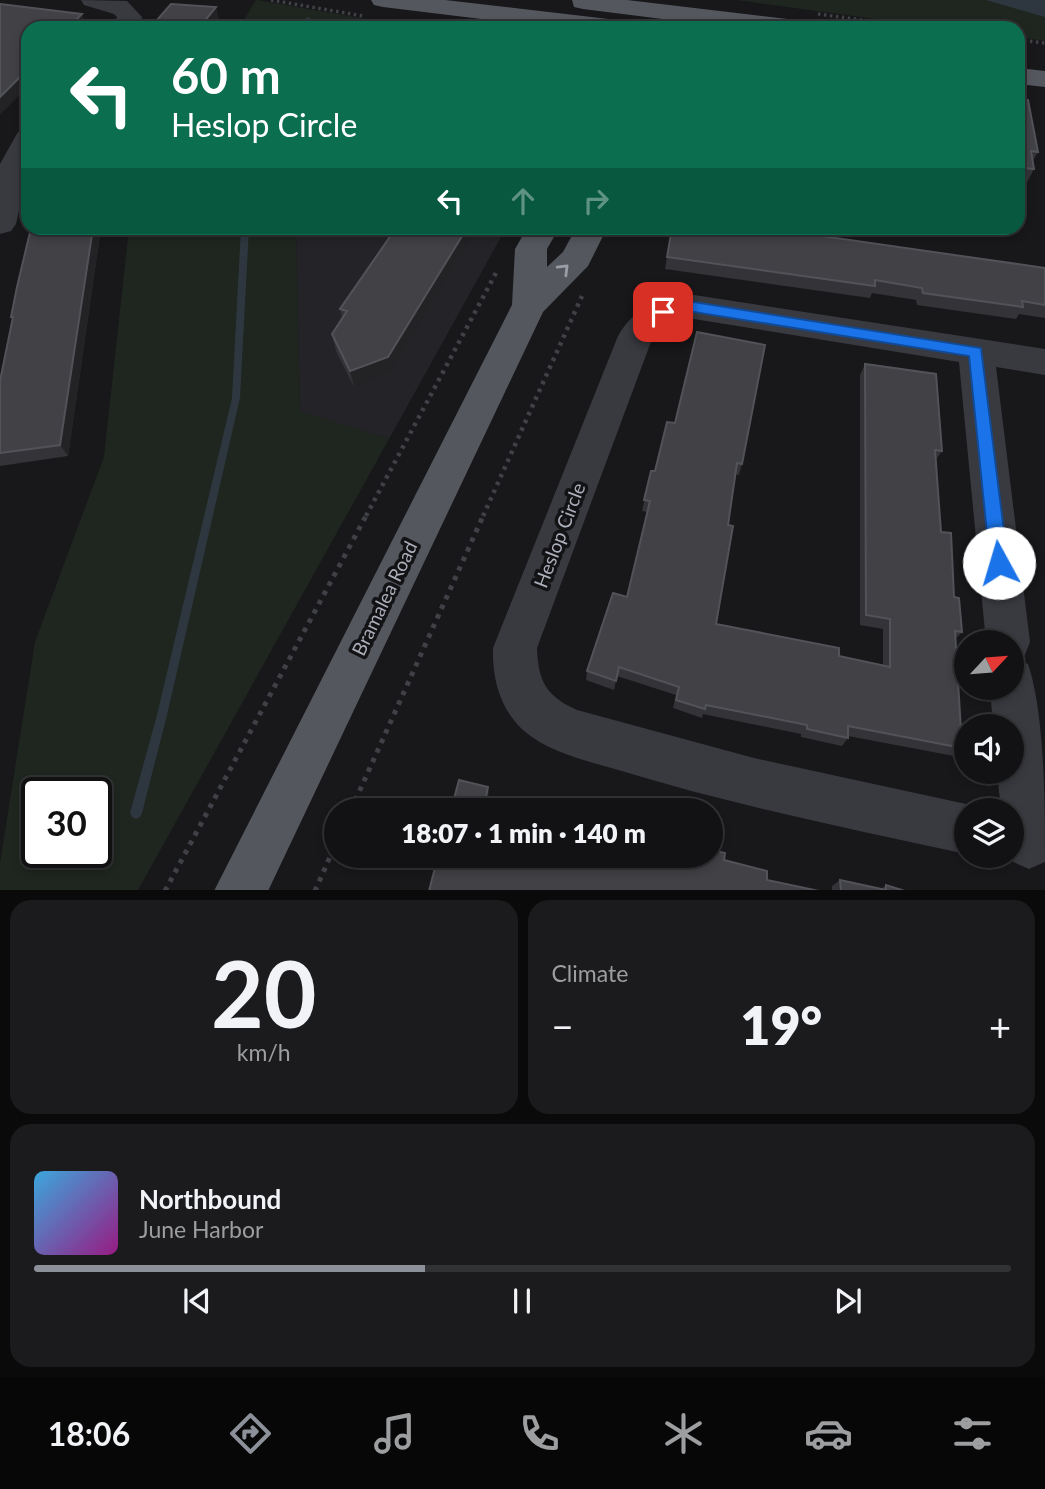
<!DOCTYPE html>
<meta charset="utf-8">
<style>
body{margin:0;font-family:Lato,sans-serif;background:#1b1b1d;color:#f1f3f6;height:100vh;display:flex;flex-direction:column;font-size:26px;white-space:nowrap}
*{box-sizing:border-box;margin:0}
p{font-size:23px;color:#9c9ea0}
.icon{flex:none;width:38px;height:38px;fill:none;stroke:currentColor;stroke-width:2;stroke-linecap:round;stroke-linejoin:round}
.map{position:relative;height:890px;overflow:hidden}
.details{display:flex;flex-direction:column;gap:10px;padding:10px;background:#0a0a0b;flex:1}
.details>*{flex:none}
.hud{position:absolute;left:21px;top:21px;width:1004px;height:214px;border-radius:21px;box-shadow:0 4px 10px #0003,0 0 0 2px #313234;background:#0b6e4f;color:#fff;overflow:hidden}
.needle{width:46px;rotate:64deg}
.buttons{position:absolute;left:954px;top:630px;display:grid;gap:14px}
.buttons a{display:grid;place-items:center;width:70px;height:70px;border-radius:50%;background:#121214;box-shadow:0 4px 10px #0003,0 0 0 2px #313234;font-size:35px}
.speed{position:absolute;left:21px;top:777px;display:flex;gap:14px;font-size:35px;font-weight:700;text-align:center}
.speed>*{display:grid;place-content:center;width:91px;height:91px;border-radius:50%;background:#121214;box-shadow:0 4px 10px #0003,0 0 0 2px #313234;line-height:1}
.speed .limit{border:4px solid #111;border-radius:10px;background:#fff;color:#111}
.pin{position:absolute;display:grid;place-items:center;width:60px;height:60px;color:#fff;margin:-30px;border-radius:14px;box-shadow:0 4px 10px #0006}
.me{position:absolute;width:77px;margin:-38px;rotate:354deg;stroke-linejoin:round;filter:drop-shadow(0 0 5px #0008)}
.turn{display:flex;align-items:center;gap:24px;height:147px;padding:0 35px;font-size:32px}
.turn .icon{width:91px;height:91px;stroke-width:2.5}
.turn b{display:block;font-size:49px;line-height:60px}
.lanes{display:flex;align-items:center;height:66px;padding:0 35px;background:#0003;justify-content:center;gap:35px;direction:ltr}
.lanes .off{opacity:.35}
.big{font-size:52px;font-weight:800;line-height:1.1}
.details .widget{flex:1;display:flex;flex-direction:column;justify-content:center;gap:10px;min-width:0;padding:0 24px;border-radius:21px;background:#1b1b1d}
.details .dial{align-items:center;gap:0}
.dial b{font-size:91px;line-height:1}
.song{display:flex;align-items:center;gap:21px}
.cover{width:84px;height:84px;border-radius:10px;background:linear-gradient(135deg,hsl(200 70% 55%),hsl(310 70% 35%))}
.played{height:7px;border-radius:4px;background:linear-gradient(90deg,#8c9099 40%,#313234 40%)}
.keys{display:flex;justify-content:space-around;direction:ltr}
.heat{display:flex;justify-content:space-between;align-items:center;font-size:38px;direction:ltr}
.details .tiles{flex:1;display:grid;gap:10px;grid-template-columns:1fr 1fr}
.widget:last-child{grid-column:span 2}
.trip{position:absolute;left:324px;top:798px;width:399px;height:70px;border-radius:35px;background:#121214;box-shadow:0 4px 10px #0003,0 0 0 2px #313234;font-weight:800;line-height:70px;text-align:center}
.menu{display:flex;height:112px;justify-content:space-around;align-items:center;background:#070708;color:#9c9ea0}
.menu .icon{width:49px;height:49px}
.menu .on{color:#8c9099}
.menu b{font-size:32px;color:#f1f3f6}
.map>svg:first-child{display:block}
</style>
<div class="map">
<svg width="1045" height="891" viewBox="0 0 1045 891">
<rect width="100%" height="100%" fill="#18181b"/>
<polygon fill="#242428" points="296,228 506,228 389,439 300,412"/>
<g fill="#1e261f" fill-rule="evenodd">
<polygon points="256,0 257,0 395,24 392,28 239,28"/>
<polygon points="737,0 1045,0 1045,41 1019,37 1018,28 941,28"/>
<path d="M129 228H296L300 411 389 439 138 890H0V863L35 642 104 457ZM37 793H96V852H37Z"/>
</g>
<polygon fill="#2e373f" points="986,0 1045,0 1045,17"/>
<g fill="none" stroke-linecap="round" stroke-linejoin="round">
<g fill="#2e373f" fill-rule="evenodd">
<polygon points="308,17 311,19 305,28 299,28 306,18"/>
<polygon points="241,228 249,228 240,398 167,715 142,813 140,817 136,819 132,817 130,813 157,715 232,398"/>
</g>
<g stroke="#3f4147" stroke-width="3.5" stroke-dasharray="2.5 3.5" stroke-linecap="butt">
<polyline points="271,0 363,16"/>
<polyline points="818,14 921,28"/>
<polyline points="1018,40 1045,43"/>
</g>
<g stroke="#3f4147" stroke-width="4.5" stroke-dasharray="3.5 5" stroke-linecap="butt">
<polyline points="366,516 497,271"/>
<polyline points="483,516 582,296"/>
</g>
<g stroke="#3f4147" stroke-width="5" stroke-dasharray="4.5 6" stroke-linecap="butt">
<polyline points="351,810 484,514"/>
<polyline points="165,891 367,514"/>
<polyline points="315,891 336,843"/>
</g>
<g fill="#393a40" fill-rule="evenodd">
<polygon points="81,0 127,1 142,17 139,28 113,28 117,17 114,14 84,5"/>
<polygon points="28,129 28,168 16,224 11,231 0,234 0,164 18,132"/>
<path d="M694 295 1045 349V375L996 367 1030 642 1024 657 1017 659 1028 664C1045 714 1045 806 1045 862L1029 869 1011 861 1009 856H1012V810H1001L997 772H1012V726H993L990 688H1012V642H986L959 362 694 319C676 321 664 325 652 339L537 648C538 681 546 696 577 710L754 758 966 804 982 810H966V854C852 829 737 806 625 772 592 762 550 754 523 730 500 709 492 678 493 648L618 336C635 306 661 298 694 295Z"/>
</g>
<g fill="#55575f" fill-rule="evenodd">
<polygon points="371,0 445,0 617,20 626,23 630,28 554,28 383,7 374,5"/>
<polygon points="572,0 627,0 796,20 805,23 809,28 734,28 583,9 574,7"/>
<polygon points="1018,68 1045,71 1045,87 1018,84"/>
<polygon points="527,228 559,228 547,249 547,267 563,252 576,228 607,228 588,266 543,312 268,891 214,891 512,305 515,249"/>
</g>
</g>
<g fill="#343438">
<polygon points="1018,99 1038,152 1032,162 1034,169 1022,192 1018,191"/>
<polygon points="31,228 101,228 68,456 0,466 0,381 13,320 11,317"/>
<polygon points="396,228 478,228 391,374 354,387 336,351 332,334 342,318 340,309"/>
<polygon points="672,228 1045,268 1045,318 1019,314 1016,319 917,305 916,300 872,293 870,298 665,269"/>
<polygon points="865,364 942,451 935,461 941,532 962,632 955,639 962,748 954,756 848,736 848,738 842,746 801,737 801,734 703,714 702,718 673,708 676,695 617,676 614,690 586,680 587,671 627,597 647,512 642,511 651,471 655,471 667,422 742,464 739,475 736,474 728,525 716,624 839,656 883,665 883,629 860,625 860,375"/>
<polygon points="688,856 710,856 767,871 688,861"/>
<polygon points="840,880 881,889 886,885 905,891 832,891 832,886"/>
</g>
<g fill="#232326">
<polygon points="216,7 219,18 212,28 199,28"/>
<polygon points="82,14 87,25 84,28 68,28"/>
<polygon points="28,69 28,86 0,115 0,97"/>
<polygon points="93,228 101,228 68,456 60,445"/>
<polygon points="467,228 478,228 391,374 354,387 350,371"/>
<polygon points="488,787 489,796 486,810 485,802"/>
</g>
<g fill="#414146" stroke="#515358" stroke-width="2">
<polygon points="0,4 82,14 68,28 28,28 28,69 0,97"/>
<polygon points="171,4 216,7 199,28 150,28"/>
<polygon points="1018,99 1028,100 1038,152 1031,151 1034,169 1018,167"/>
<polygon points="31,228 93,228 60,445 0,453 0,381 13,317 11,317 17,287"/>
<polygon points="396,228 467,228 388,357 350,371 332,334 347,311 340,309"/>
<polygon points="672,228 766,228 1045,268 1045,305 1022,301 1023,307 923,293 922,288 875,280 875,286 667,257"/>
<polygon points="697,332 765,345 742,464 737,463 728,525 733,526 716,624 839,648 839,656 890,667 890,619 866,615 865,364 936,374 942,451 935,450 941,532 951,533 954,597 959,598 962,632 955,631 962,748 848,726 848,738 807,729 807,725 706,705 705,709 676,700 679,687 619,667 616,681 587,671 613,593 627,597 650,501 644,500 651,471 655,471 667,422 675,423"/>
<polygon points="459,780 488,787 485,802 519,810 451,810"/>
<polygon points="710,850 725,853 724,860 767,871 767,880 819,891 429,891 438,856 662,856 691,862 692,856 710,856"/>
<polygon points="840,880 886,890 886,885 905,891 841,891"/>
</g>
<defs><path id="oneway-chevron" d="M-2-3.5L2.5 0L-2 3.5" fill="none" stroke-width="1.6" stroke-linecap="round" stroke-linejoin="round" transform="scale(1.75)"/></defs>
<use stroke="#9a9da8" href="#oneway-chevron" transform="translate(564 269) rotate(-45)"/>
<polygon fill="#1a73e8" stroke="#114b97" stroke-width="2" points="694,302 981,348 1008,563 1005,569 999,571 993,569 990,563 969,356 694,312 663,317 655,312 663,307"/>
<g text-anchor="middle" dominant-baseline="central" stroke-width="7" stroke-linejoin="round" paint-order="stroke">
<g font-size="19" fill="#abafba" stroke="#131316">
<text transform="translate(559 535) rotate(-69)">Heslop Circle</text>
<text transform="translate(384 598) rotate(-64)">Bramalea Road</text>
</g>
</g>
</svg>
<div class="buttons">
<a><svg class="needle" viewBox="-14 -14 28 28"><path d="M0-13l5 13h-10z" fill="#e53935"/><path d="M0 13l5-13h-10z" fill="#9c9ea0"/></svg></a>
<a><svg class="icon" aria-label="sound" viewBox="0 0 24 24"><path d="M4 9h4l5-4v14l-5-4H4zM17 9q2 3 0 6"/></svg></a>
<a><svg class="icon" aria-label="layers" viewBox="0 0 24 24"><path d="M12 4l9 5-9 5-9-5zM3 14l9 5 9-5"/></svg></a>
</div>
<div class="speed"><div class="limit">30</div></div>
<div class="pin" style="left:663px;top:312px;background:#d93025"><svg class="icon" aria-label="arrive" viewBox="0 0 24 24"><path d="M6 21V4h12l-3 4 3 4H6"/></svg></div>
<svg class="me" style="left:999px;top:563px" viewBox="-20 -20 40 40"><circle r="19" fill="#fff"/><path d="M0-13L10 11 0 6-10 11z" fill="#1a73e8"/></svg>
<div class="trip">18:07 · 1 min · 140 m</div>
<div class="hud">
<div class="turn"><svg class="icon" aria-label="left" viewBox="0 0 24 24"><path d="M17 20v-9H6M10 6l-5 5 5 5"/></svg><div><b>60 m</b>Heslop Circle</div></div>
<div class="lanes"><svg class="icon" aria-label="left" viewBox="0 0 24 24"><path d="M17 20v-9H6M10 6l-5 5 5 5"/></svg><svg class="icon off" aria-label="ahead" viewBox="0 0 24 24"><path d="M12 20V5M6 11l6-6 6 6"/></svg><svg class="icon off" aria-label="right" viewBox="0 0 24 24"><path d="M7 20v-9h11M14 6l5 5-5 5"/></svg></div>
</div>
</div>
<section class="details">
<div class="tiles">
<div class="widget dial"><b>20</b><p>km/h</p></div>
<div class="widget"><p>Climate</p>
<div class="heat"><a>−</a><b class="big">19°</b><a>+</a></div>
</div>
<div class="widget">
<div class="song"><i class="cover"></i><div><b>Northbound</b><p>June Harbor</p></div></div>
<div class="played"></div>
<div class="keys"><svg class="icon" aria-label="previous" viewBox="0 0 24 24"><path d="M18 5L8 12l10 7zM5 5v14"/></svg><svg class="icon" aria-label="pause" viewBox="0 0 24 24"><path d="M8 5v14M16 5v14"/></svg><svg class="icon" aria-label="next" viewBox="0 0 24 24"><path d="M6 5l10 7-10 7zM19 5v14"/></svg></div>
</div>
</div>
</section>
<nav class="menu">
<b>18:06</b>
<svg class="icon on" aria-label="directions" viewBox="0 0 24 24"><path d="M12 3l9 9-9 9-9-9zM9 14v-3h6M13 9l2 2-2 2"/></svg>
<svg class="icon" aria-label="music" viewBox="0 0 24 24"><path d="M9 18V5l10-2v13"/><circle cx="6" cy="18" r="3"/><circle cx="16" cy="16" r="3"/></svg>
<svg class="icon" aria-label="phone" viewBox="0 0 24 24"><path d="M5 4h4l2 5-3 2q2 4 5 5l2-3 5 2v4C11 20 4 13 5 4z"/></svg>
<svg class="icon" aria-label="climate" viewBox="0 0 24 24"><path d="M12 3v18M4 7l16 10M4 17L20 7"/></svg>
<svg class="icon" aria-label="car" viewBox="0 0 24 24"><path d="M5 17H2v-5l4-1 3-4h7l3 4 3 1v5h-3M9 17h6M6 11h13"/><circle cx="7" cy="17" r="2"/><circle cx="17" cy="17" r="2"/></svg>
<svg class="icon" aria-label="filters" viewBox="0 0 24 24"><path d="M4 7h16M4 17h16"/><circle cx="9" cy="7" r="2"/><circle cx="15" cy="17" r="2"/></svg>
</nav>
